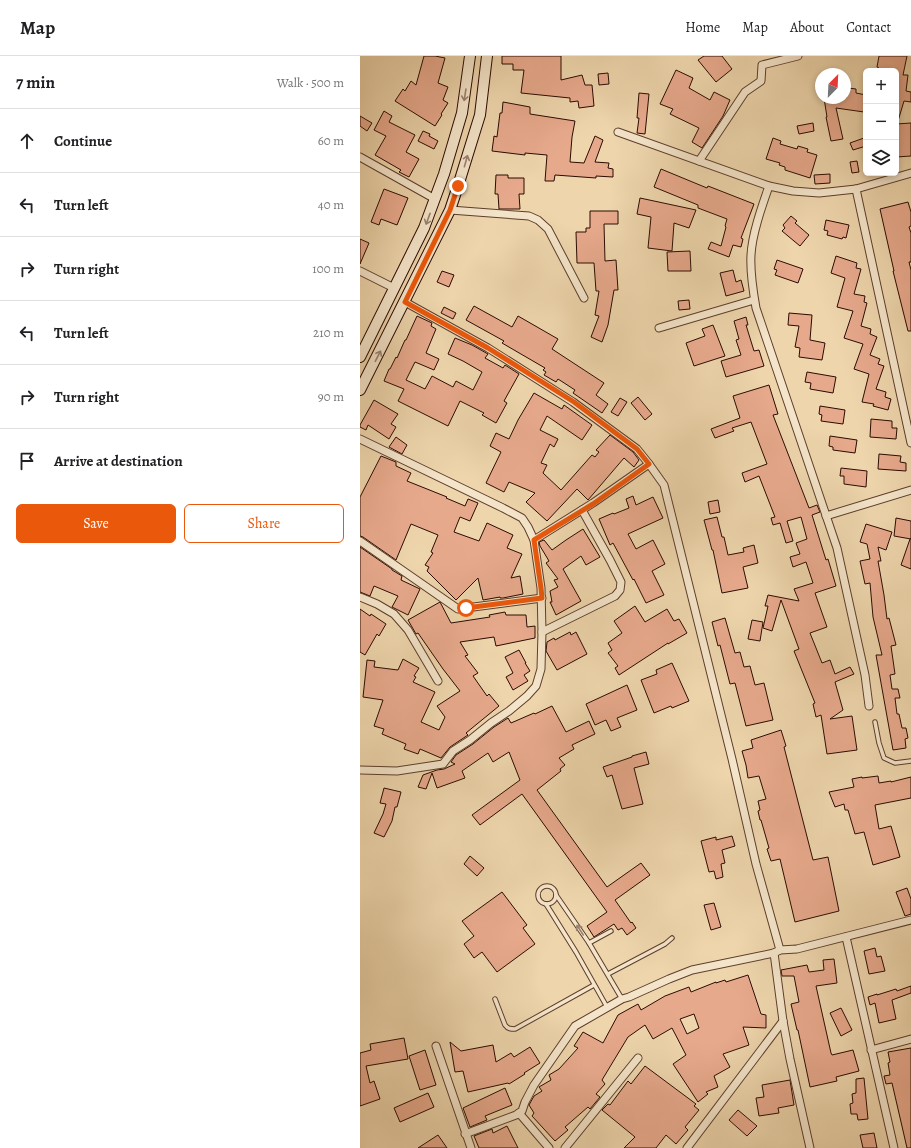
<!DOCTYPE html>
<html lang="en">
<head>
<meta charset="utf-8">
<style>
	body { margin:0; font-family:Alegreya,serif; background:#f6f6f6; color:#202124 }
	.controls { position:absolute; right:12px; top:12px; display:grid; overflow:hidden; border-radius:6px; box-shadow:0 2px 6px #0003 }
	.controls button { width:36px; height:36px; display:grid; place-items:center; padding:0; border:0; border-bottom:1px solid #e0e0e0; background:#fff; color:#202124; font:20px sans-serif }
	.compass { position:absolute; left:455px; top:12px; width:36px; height:36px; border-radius:50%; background:#fff; box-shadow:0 2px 6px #0003; rotate:24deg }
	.stop { position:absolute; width:12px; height:12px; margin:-9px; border:3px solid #ea580c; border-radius:50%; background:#fff }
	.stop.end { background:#ea580c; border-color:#fff; box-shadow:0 1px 4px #0008 }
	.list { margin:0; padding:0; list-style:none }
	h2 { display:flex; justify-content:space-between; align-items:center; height:52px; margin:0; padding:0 16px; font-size:17px }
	h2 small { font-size:13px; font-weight:400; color:#757577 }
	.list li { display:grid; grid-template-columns:26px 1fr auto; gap:12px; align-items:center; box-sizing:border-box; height:64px; padding:0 16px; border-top:1px solid #e0e0e0 }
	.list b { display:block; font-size:15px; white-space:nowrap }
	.list em { font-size:13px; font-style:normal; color:#757577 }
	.actions { display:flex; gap:8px; padding:12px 16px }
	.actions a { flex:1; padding:9px 0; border:1px solid #ea580c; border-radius:6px; text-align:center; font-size:14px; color:#ea580c }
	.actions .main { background:#ea580c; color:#fff }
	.icon { flex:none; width:22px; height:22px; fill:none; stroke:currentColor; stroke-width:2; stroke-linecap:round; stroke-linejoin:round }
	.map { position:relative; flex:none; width:551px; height:1092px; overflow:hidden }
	header { display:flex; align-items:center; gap:24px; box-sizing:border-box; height:56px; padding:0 20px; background:#fff; border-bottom:1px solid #e0e0e0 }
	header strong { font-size:19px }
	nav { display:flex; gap:22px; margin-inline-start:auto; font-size:14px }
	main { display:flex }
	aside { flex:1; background:#fff }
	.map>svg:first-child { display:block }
	.building { fill:#e7a98c; stroke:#2b0b01; fill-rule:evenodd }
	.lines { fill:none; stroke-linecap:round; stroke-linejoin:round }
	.service-casing { stroke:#5c3e2c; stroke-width:5.5 }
	.minor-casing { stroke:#5c3e2c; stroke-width:9 }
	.secondary-casing { stroke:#2b0b01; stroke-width:12 }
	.service { stroke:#f4e4c9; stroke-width:3.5 }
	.minor { stroke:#f4e4c9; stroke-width:7 }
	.secondary { stroke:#f4e4c9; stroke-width:10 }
	.oneway { stroke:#9a826f }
	.route { stroke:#ea580c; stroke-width:5 }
</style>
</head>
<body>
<header>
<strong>Map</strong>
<nav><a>Home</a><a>Map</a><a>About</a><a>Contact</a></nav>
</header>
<main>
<aside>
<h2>7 min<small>Walk · 500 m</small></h2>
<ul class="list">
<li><svg class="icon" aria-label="ahead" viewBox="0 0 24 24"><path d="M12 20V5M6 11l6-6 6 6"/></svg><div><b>Continue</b></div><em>60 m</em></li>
<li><svg class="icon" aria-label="left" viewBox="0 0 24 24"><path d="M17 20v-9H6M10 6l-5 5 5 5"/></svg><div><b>Turn left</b></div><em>40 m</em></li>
<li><svg class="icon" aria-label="right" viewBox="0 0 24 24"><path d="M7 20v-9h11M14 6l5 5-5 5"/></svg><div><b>Turn right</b></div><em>100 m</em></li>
<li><svg class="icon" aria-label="left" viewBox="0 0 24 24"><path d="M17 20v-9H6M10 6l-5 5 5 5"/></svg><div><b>Turn left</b></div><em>210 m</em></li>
<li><svg class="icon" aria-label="right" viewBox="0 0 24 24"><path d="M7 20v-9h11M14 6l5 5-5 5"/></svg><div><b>Turn right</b></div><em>90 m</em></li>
<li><svg class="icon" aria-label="arrive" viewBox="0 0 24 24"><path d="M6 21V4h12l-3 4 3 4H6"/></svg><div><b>Arrive at destination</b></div></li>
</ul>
<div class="actions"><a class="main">Save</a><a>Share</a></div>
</aside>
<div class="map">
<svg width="551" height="1092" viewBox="0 0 551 1092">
	<rect width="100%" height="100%" fill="#eed5ac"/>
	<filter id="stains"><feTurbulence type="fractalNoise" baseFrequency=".005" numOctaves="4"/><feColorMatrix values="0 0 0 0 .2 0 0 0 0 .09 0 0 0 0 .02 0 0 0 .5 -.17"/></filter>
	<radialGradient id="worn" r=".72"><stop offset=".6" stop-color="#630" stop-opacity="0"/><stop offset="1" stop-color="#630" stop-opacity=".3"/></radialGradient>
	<g class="building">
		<polygon points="64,0 75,0 85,2 78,27 88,31 83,44 88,47 81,58 82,59 75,70 35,45 43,33 45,35 51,25 56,29"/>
		<polygon points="142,0 201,0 201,24 222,19 225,29 232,29 234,50 219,52 218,45 210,46 210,42 161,37 164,14 153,14 153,8 142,8"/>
		<polygon points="344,0 362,0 372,13 356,26 338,4"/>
		<polygon points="519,0 547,0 543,19 548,19 546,35 551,36 551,46 544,45 538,65 536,65 536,15 518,15 519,12 517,11"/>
		<polygon points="316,14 333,22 329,32 350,44 354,36 370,44 363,60 342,92 332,86 339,72 310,58 313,53 300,48"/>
		<polygon points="248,17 249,28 239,29 238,18"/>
		<polygon points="488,32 496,33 496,37 506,39 504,56 476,52 483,83 471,85 466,61 467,61 464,42 486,42"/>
		<polygon points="279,37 289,38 285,78 277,77 279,62 277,62"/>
		<polygon points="143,46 170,51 170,58 215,65 212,81 210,106 224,107 235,80 243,84 235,106 249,107 248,112 253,113 253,121 236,120 236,122 195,119 194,125 185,125 187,99 165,97 165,99 132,95 134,80 137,81 140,57 142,57"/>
		<polygon points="24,55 32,60 29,66 55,79 46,96 59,103 49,121 39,116 41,114 15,99 26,80 14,74"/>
		<polygon points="0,60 12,67 7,75 0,70"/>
		<polygon points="453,67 454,75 439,78 437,70"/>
		<polygon points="551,67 551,100 536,101 536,68"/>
		<polygon points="63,75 70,78 69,80 78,85 74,93 58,85"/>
		<polygon points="413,82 421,85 420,88 437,93 438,90 448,93 447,96 457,99 450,122 425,114 425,111 419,109 420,107 406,103"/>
		<polygon points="504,82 506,90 493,94 490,87"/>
		<polygon points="497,105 499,116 492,117 490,106"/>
		<polygon points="301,113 347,132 348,130 394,148 381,182 383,183 381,191 373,189 369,201 348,193 351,186 361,190 366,171 365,170 367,163 338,152 338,149 294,131"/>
		<polygon points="470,118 470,127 455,128 454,119"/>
		<polygon points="136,119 148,119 148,122 164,122 164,138 159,138 160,153 139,153 138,138 135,138"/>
		<polygon points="24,133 48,142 37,169 21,163 19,169 11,166"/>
		<polygon points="280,142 336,154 329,172 314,167 312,195 288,192 291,161 277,158"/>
		<polygon points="548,146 551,156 551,170 549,171 551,177 551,206 549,206 551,214 551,275 548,275 533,215 534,215 520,153"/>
		<polygon points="230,155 258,155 258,168 244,168 245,205 256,204 258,234 254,234 248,269 242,286 231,281 239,260 235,259 239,235 236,235 234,207 217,207 216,176 226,176 226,172 230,172"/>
		<polygon points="431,160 437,165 435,167 449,179 440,190 422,175 425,172 423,169"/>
		<polygon points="466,164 489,169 486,182 483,181 482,183 467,179 468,175 464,174"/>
		<polygon points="0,183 9,187 0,208"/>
		<polygon points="330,195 331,215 308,215 307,196"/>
		<polygon points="476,200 497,207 496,212 501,213 494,238 505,240 504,246 507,247 501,270 511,273 510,278 517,281 510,299 520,303 518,308 524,310 516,333 526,336 525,341 531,343 528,354 513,350 514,348 502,346 509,318 494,313 503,288 484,282 493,255 477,251 485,222 471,217"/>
		<polygon points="417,204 443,213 438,227 415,219 417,214 414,213"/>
		<polygon points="373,214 376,226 381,224 384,235 366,240 360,217"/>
		<polygon points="82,215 94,219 89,231 77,226"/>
		<polygon points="329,244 330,253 319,254 318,245"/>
		<polygon points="114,250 152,271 158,260 198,283 192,293 244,327 236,339 248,348 242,357 213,337 215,334 198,323 196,326 184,319 186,316 183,314 185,312 142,287 144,285 106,264"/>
		<polygon points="84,251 96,257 93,263 81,257"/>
		<polygon points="429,257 452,259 450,284 465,287 462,304 439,301 440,292 435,291 439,270 428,269"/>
		<polygon points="57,260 72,267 71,270 76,273 66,297 79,303 74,314 55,306 46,324 65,333 72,320 93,331 96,325 113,334 122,316 103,305 88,298 95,282 112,289 128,298 125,302 143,312 145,309 159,318 144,345 147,347 136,367 122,359 124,357 100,345 88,370 38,345 44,333 24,325 29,313 30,313 36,301 37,302 45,284 46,284"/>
		<polygon points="386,261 388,269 386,269 394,295 399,294 404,310 366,321 361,305 381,299 376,284 379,283 374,265"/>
		<polygon points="353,269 365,300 334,310 326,287 345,280 342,273"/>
		<polygon points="447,316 476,321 473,337 450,333 451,327 445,326"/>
		<polygon points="409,329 418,358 413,359 449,452 457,449 460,456 452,459 466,504 468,503 476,530 455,537 467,571 450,577 462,607 470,604 475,618 490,611 494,618 475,626 483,654 470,663 492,660 497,694 467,698 461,659 456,661 453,648 455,647 434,595 439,593 421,544 412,575 403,572 408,550 405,550 408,539 439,545 434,533 453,527 446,506 433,511 430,501 440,498 436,487 447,483 441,461 427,465 433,485 426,487 420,467 413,469 411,462 415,461 399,420 385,426 382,417 407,408 391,366 372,372 374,375 355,382 351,373 380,362 373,340"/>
		<polygon points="174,337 202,353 204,349 232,369 222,384 187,360 180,374 198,383 194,391 190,388 181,407 187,409 183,417 201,434 232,399 235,401 239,396 236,394 250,379 273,396 279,404 274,411 264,402 228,444 217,433 187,465 166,446 175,437 149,426 144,436 126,427 141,396 130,390 136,377 149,383 158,364"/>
		<polygon points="278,341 292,358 285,364 271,347"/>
		<polygon points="260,342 267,346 258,360 251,356"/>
		<polygon points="14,344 38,358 31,368 36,371 29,383 8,369 6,374 0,371 0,369"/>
		<polygon points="460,350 485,354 483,368 461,365 462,359 459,358"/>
		<polygon points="511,363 532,365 532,372 537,372 536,383 510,381"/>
		<polygon points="470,380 497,384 495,397 473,394 473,391 469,390"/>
		<polygon points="36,381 47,389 42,398 29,391"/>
		<polygon points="519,398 541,400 540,406 546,407 546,415 518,413"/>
		<polygon points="21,400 36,406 36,410 51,417 47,425 87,441 86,442 105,450 108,443 118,447 110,465 100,461 94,476 119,485 127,467 153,479 147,492 162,498 151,522 160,520 163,538 143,542 140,542 140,541 123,544 118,522 96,544 67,515 69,511 65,509 73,497 71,496 78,479 51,468 36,504 3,481 0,480 0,441"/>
		<polygon points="481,412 507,415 506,431 484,428 484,420 480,420"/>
		<polygon points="273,440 276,449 293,441 303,462 268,478 276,493 293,484 305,508 292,515 304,539 286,547 274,523 273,524 253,487 250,489 239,463 253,457 254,458 269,452 266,443"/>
		<polygon points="358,444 360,456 350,458 348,446"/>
		<polygon points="357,461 362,481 364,481 368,499 384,496 383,492 394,489 398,507 383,511 388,532 362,537 353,494 352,494 344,464"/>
		<polygon points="536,462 551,465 551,483 534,480"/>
		<polygon points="506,468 532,476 526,494 518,491 521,505 518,505 524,539 527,563 529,562 536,589 531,590 535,618 530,619 532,633 538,633 540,642 535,642 537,658 539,658 542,672 546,672 548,682 545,683 546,692 533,694 516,599 522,599 513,561 510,527 505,528 500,505 510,503 507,488 500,486"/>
		<polygon points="223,473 240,501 226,509 221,500 203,513 221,545 196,559 190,546 192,546 190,535 198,531 194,524 198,523 186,507 189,505 180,490 179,486 184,484 192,494 206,484"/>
		<polygon points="550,483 551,483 551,513 541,509"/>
		<polygon points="0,491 32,513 32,514 42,520 41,524 60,533 48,559 32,551 38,540 14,530 10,540 0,536"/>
		<polygon points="80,546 91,567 130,561 129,559 145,556 146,559 166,559 167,571 175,570 175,582 136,590 134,581 100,586 108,599 105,600 118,617 113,620 127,640 129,638 139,650 106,677 108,679 90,691 81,702 60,693 58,698 44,693 46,688 22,678 24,673 14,670 23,644 3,641 7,604 15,605 14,611 38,614 43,603 59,612 54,620 56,621 53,626 75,636 61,666 79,674 85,661 77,650 100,635 83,613 58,577 56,578 48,564"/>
		<polygon points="275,550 285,566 307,553 314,565 319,563 327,577 308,588 308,587 259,619 255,612 258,610 248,597 252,594 248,587 262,577 254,565"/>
		<polygon points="0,553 10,560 11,558 26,568 19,580 17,578 5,599 0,596"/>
		<polygon points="365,562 375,597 380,596 384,611 390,610 395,629 404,627 413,664 386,670 375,627 370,628 360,589 358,590 352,566"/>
		<polygon points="392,564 403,566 400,585 388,583"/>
		<polygon points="210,576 211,579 216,576 227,598 197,614 186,595 187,586 194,582 195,584"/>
		<polygon points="159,594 166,607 165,607 170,615 164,619 168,625 153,634 146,621 153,617 145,601"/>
		<polygon points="312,607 329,645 312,652 311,650 294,657 281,624 297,618 296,614"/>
		<polygon points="267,629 277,654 257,662 261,671 251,675 246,664 235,669 226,648"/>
		<polygon points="192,650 206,676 229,665 235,678 212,689 214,693 199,702 205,709 200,713 201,715 177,734 247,831 281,807 290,819 255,844 271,867 272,866 276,872 267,879 262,872 258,874 254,868 234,881 227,870 247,856 162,738 120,769 112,759 160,724 149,696 133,706 128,697 102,715 105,722 77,732 72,717 66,733 58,731 63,719 77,714 84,713 95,708 91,706 96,699 113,688 134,671 148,662 151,667 174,657 175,658"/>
		<polygon points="421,674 426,690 424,691 453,804 468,801 479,855 435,866 420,803 411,805 407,793 409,792 401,764 400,764 398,755 400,754 398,745 406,743 399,720 388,722 386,709 382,695 393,692 391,684"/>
		<polygon points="286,696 289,708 274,712 283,748 262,753 252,719 247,721 243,711 272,701 272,700"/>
		<polygon points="518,720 519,727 531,725 531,726 551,721 551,742 515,749 519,773 531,770 540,801 513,809 504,776 495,778 488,754 485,754 484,748 475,751 469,736 494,731 492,723 502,721 502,722"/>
		<polygon points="24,732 41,736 37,751 35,751 32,765 24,781 14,777 23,758 26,748 20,747"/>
		<polygon points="372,780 375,790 362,794 365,807 361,808 363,821 356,823 354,815 349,816 341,785 356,781 356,784"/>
		<polygon points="110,800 124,812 117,820 104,808"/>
		<polygon points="547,832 551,843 551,858 545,860 536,836"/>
		<polygon points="142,836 167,869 163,872 175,888 137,916 122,896 114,902 104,888 114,880 102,865"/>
		<polygon points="354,847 361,871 351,874 344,849"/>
		<polygon points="515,892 517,901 521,900 525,915 509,918 504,895"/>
		<polygon points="474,903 477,927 456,930 471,997 472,999 493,994 499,1015 476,1021 477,1025 450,1031 438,974 437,974 431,948 439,946 434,920 422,920 421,914 447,909 449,916 464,914 463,904"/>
		<path d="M388,919L401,958L406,959V972L383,971L389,989L363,998L370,1011L354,1020L358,1031L346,1036L348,1038L338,1046L313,1008L326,999L312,972L293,983L285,969L268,981L242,1024L245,1028L236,1038L240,1041L230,1053L228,1051L205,1071L208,1074L195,1085L172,1060L174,1057L169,1049L174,1040L182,1035L179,1031L191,1024L189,1019L199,1013L218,992L214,990L223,976L243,987L258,959L278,948L281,954L305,940L329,931L331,936L356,926V927L365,924L366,926ZM334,958L339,972L327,978L320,963Z"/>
		<polygon points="551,930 551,937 532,944 536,963 519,967 515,947 510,949 508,941 517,938 517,939 536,933 537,935"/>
		<polygon points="481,952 492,974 481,980 470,957"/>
		<polygon points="44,982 48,1003 6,1010 10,1027 14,1025 20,1043 0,1050 0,997 11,994 10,988"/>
		<polygon points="90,986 101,995 133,989 136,1006 151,997 154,1001 170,991 180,1007 164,1017 165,1018 149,1028 148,1027 108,1036 103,1015 95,1016"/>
		<polygon points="551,992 551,1092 547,1092 532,1027 526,1028 524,1020 530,1019 528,1007 530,1006 528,996"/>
		<polygon points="65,994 76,1029 60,1034 49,1000"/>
		<polygon points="285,1010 336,1048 334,1050 339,1054 325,1071 328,1074 316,1088 306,1079 296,1092 264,1092 275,1081 242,1054 248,1048 250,1049 268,1025 271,1028"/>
		<polygon points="504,1022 508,1063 498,1064 497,1058 491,1058 490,1048 493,1047 492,1038 496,1037 496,1023"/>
		<polygon points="430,1024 434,1049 418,1052 419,1057 399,1060 396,1042 404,1041 402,1029"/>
		<polygon points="145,1032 152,1049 125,1060 127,1064 110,1071 103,1052"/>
		<polygon points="68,1037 74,1051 40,1066 34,1052"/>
		<polygon points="378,1054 397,1070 387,1080 369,1064"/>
		<polygon points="147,1070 158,1092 119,1092 114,1080 132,1073 133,1077"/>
		<polygon points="514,1077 517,1092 503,1092 500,1079"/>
		<polygon points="78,1079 87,1092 58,1092"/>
	</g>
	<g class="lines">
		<defs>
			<g id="service">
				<polyline points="515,666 519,687 524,702 535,707 551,705"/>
				<circle cx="187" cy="839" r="9"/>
				<polyline points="196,839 229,887 262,943"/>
				<polyline points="186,848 216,896 247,951"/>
				<polyline points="229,887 251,875"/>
				<polyline points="248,918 305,888 312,882"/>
				<path d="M135,943L145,969C148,973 151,973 155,973L234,929"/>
			</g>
			<g id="minor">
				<polyline points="258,76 409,130 433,135 459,137 496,133 551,117"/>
				<polyline points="0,101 75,143"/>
				<polyline points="339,105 385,36 401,25 402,9 438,0"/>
				<path d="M409,130C402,150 392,178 391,199C390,216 393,235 396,252L477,492L505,619L509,650"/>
				<polyline points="496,133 551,387"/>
				<polyline points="90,154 169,160 178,164 188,173 224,242"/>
				<polyline points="0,215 34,232"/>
				<polyline points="45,246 128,292 213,346 277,393 289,408 304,429 372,703 396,808 420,894"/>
				<polyline points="299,272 394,244"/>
				<polyline points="0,383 143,452 162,462 168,471 174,484 181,532 182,576 181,613 176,630 167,640 149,655 131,667 110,684 93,695 83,708 37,715 0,714"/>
				<polyline points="466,460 551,434"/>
				<polyline points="174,484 233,447 289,408"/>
				<polyline points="0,485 98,553 182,542"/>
				<polyline points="0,541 17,548 34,558 48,574 78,625"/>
				<polyline points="182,576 255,540 260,534 261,526 250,504 222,454"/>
				<polyline points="486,881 534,1092"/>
				<polyline points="414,897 423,965 430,1003 450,1092"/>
				<polyline points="76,990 111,1092"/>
				<polyline points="511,994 551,983"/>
				<polyline points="159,1057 189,1092"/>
				<polyline points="105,1078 156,1059 162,1055 165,1046 174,1029 215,970 262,943 269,941 309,923 332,914 414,897 420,894 437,893 551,864"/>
				<polyline points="205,1092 278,1002"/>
				<polyline points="327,1092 423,965"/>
			</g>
			<g id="secondary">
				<polyline points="0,301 64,172 84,118 102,57 110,0"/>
				<polyline points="0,334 90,154 98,130 120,59 127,0"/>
			</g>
		</defs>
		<use href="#service" class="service-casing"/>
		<use href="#minor" class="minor-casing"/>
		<use href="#secondary" class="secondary-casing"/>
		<use href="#service" class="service"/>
		<use href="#minor" class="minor"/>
		<use href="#secondary" class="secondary"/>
	</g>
	<defs><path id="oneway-shaft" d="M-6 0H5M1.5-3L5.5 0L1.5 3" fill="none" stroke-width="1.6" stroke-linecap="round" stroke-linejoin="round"/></defs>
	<g class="oneway">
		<use href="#oneway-shaft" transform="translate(105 39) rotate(99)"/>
		<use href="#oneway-shaft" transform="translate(106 105) rotate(-74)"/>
		<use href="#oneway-shaft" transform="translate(68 163) rotate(110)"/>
		<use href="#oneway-shaft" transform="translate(18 300) rotate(-63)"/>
		<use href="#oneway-shaft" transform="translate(220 874) rotate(-123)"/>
	</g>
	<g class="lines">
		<polyline class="route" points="98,130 90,154 45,246 128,292 214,346 277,393 289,408 233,448 174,484 181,532 182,542 106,552"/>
	</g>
	<rect width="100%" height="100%" filter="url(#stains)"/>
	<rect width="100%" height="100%" fill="url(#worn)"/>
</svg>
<div class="controls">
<button>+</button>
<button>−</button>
<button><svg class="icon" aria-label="layers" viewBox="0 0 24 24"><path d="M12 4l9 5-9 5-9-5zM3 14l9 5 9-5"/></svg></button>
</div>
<svg class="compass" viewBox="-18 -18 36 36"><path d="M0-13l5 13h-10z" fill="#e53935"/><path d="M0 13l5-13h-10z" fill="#757577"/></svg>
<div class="stop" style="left:106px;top:552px"></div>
<div class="stop end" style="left:98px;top:130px"></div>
</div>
</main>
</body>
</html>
